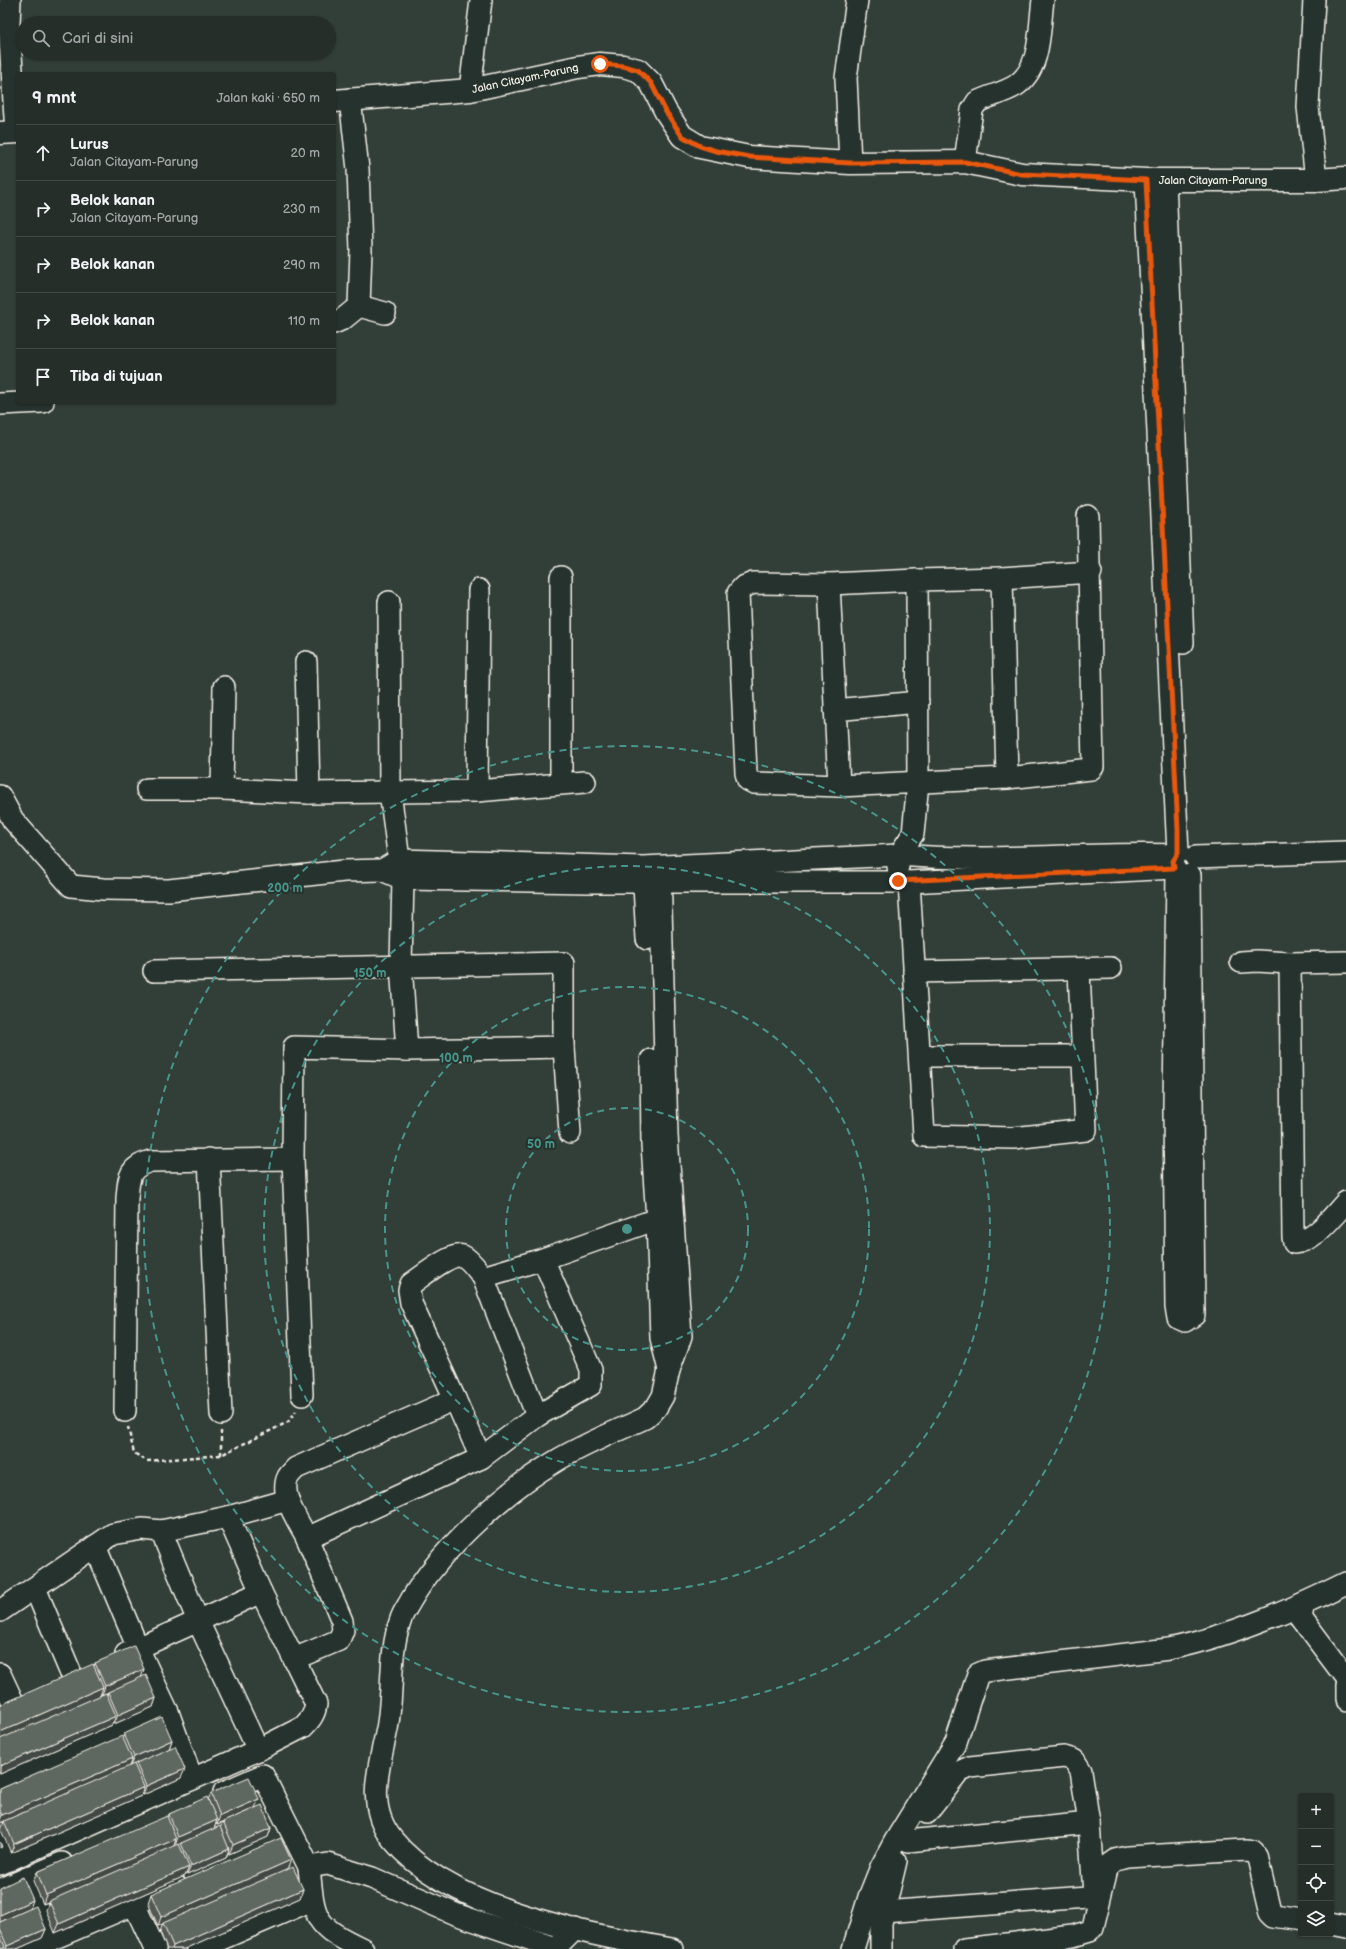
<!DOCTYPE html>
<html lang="id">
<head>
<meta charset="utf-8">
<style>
	body { margin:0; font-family:"Balsamiq Sans",sans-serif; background:#2e3632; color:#f1f3f6 }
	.controls { position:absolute; right:12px; bottom:12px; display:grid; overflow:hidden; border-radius:4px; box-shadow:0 1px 3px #0004 }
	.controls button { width:36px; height:36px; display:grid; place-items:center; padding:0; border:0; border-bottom:1px solid #424a47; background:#262e2a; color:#f1f3f6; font:20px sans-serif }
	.stop { position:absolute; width:12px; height:12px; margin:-9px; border:3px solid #ea580c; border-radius:50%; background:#fff }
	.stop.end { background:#ea580c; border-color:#fff; box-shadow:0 1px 4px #0008 }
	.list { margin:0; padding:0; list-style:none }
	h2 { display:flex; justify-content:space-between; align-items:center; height:52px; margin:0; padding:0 16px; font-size:17px }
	h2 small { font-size:13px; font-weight:400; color:#a4a8a8 }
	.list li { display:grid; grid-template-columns:26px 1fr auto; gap:12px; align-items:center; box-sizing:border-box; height:56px; padding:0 16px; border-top:1px solid #424a47 }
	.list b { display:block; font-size:15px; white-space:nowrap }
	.list p { margin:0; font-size:13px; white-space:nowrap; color:#a4a8a8 }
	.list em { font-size:13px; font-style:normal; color:#a4a8a8 }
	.icon { flex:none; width:22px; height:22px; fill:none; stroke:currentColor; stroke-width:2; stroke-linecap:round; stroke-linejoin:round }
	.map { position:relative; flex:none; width:1346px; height:1949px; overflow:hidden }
	.search { position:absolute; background:#262e2a; box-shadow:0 1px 3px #0004; left:16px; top:16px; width:320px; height:44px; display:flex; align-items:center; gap:10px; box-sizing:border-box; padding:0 14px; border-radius:22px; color:#a4a8a8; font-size:15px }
	.panel { position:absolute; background:#262e2a; box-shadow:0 1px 3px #0004; left:16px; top:72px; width:320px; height:332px; border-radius:4px }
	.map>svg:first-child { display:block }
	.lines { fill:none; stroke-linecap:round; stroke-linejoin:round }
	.minor-casing { stroke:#f4f1e8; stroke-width:24 }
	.major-casing { stroke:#f4f1e8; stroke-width:25 }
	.path { stroke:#f4f1e8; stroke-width:2.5; stroke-dasharray:4 3; stroke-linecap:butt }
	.minor { stroke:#26332d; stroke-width:21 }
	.major { stroke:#26332d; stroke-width:22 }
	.wall { fill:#525953; stroke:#f4f1e8; fill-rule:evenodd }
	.shaded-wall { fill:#424944; stroke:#f4f1e8 }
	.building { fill:#5f6861; stroke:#f4f1e8 }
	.route { stroke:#ea580c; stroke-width:5 }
	.ring { fill:none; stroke:#48958c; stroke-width:2; stroke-dasharray:7 5 }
	.labels { text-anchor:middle; stroke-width:4; stroke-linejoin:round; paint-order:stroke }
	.street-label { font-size:11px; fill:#f4f1e8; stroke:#26332d }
	.centre { fill:#48958c; stroke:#26332d; stroke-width:2 }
	.ring-label { font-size:12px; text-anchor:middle; font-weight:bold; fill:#48958c; stroke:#26332d; stroke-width:4; stroke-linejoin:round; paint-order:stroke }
</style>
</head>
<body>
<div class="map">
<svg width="1346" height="1949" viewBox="0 0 1346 1949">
	<rect width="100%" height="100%" fill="#323e38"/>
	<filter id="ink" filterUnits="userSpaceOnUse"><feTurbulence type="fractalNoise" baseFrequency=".025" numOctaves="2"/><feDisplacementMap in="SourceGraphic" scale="8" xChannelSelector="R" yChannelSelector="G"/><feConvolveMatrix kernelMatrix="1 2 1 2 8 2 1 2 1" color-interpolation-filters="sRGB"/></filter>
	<g filter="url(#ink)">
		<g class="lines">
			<defs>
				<g id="minor">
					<polyline points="10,0 9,24 16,132"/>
					<polyline points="1314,0 1308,107 1316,180"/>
					<polyline points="470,90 481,0"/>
					<path d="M965,162L972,110L977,102C989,96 1003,93 1015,86C1042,69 1039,28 1043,0"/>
					<polyline points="850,163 846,78 857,0"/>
					<polyline points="1146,180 1178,853"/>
					<polyline points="1165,180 1183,643"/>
					<polyline points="359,306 385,313"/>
					<polyline points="334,323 343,319 359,306 361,250 358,169 350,99"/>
					<polyline points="0,404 43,402"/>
					<polyline points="561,577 561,783"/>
					<polyline points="1002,578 1091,572"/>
					<polyline points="917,580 829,584 753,583 743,587 738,593 746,773 748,780 754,783 839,786 1007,778"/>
					<polyline points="829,584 839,786"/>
					<polyline points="389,602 390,792 399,860 403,879 401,965 407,1050"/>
					<polyline points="306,662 309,793"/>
					<polyline points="224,687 222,789 309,793 477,791 585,782"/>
					<polyline points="835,710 918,702"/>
					<polyline points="147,789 222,789"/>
					<polyline points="477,791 479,590"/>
					<polyline points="0,796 13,820 71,886 103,889 169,890 344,871 382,870"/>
					<polyline points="1195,857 1346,852"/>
					<polyline points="898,867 899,855 913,834 918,782 917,580 1002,578 1007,778 1091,769 1093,767 1088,516"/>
					<polyline points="643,868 647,939"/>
					<path d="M1174,868L909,882H588L403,879L382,870L399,860L643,867L899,855C991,863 1084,852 1176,855"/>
					<path d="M660,869L667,1136L681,1336L669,1370L663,1396L656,1408L645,1418C615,1432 584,1444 556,1461C504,1492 442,1548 411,1600C408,1606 403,1612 401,1619C388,1654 394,1693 387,1729C379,1767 365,1807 393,1840C448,1908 588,1935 672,1949"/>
					<polyline points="1177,872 1174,1108 1176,1307 1178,1318 1185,1321 1194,1315 1190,875"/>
					<polyline points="909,882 924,1136 1013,1138 1086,1130 1079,970"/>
					<polyline points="1241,962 1257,961 1290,963 1346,962"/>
					<path d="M1290,963L1293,1237L1294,1243C1314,1242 1333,1216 1346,1202"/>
					<polyline points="154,971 564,963 564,1047 570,1133"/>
					<polyline points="914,972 1111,968"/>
					<polyline points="920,1056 1082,1056"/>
					<polyline points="651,1060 652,1144 657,1219 661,1338 669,1370"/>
					<polyline points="209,1159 221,1414"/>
					<polyline points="483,1277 537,1416"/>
					<polyline points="302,1395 293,1159 294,1047 407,1050 564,1047"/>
					<path d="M455,1399L411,1303L409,1290L411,1284C420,1278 453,1251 463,1256C470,1259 478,1271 483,1277L543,1259"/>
					<path d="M125,1411L127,1198C129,1178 128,1167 151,1161L293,1159"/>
					<polyline points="228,1517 261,1592 294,1659"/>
					<polyline points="161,1531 198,1621 261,1592"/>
					<path d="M307,1538C299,1522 279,1495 288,1477C290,1474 294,1470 296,1468L455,1399L481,1458"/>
					<polyline points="95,1546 138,1648 126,1654"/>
					<polyline points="35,1588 72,1676"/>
					<polyline points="1304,1603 1301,1618 1346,1678"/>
					<polyline points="0,1611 113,1534 142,1529 161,1531 228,1517 288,1500"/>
					<polyline points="0,1674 13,1702"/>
					<polyline points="1346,1686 1346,1699"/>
					<polyline points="192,1779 168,1712 138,1648 198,1621 258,1750"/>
					<polyline points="0,1785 168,1712"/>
					<polyline points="224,1792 263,1775 309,1867"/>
					<polyline points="0,1839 10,1860"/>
					<polyline points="908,1841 1089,1823"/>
					<path d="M0,1864L258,1750L303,1727C310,1720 315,1714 316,1704L294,1659L339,1640L343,1630L342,1621L307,1538L481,1458L537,1416L591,1385V1370L543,1259L657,1219"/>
					<polyline points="25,1879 51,1939"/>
					<polyline points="0,1890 62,1863"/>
					<polyline points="134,1904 155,1949"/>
					<polyline points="883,1912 1087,1897 1094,1894 1089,1823 1081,1771 1074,1760 1064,1757 970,1767 959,1772 927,1813"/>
					<polyline points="1331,1924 1346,1927"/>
					<polyline points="29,1949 176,1886"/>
					<polyline points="198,1949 312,1900"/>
					<path d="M363,1949C314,1926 314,1920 309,1867L328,1864L372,1878L455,1914L556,1948L575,1929"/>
					<path d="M853,1949L869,1897L881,1867L895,1841L956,1742L978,1674L985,1671L1169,1649C1230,1636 1290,1611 1346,1583"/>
					<polyline points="881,1949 881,1924 896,1861"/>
					<polyline points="964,1949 1073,1936 1090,1931 1093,1927 1108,1865 1115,1860 1128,1857 1245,1850 1252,1851 1257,1857 1270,1912 1274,1916 1301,1920"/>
				</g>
				<g id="major">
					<polyline points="334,101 470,90 578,67 600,64 623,66 638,70 651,83 666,112 682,136 700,147 749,157 850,163 965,162 1022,174 1146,180 1316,180 1346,178"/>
					<polyline points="0,133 18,132"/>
				</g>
			</defs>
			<use href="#minor" class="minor-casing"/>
			<use href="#major" class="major-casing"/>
			<g class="path">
				<polyline points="128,1427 134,1453 147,1461 221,1455 288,1422 296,1411"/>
				<polyline points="221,1455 221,1431"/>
			</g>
			<use href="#minor" class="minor"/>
			<use href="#major" class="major"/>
		</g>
		<g class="wall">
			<path d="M95,1663L144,1669L141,1677L156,1698L153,1707L114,1724L113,1722L112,1725L0,1774V1705L94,1666ZM108,1692L107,1695H100L101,1693L102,1695Z"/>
			<polygon points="124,1734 172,1740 169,1749 181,1778 143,1795 142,1793 141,1796 11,1853 1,1830 4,1822 0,1823 0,1789 123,1738"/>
			<path d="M211,1793L256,1808L271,1828L268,1837L229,1854L228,1852L226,1858L187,1875V1873L185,1876L55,1933L46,1910L49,1902L43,1904L33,1881L37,1872L167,1818L169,1814L208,1800ZM216,1823L217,1825L223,1823L220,1828L214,1829Z"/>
			<polygon points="287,1869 303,1889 300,1898 184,1949 167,1949 160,1932 163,1923 158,1926 148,1903 151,1894"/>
			<polygon points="0,1888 30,1909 46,1929 42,1938 17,1949 0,1949"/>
		</g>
		<g class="shaded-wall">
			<polygon points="144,1669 141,1678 102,1695 105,1686"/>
			<polygon points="103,1687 100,1696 0,1740 0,1732"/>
			<polygon points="156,1698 153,1707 114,1724 118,1715"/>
			<polygon points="116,1716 112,1725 0,1774 0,1766"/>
			<polygon points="172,1740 169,1749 130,1766 134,1757"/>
			<polygon points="132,1759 128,1768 0,1823 0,1820 2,1815"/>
			<polygon points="185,1769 181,1778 143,1795 146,1786"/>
			<polygon points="144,1787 141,1796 11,1853 14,1844"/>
			<polygon points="259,1799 255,1808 217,1825 220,1816"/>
			<polygon points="217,1820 214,1829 175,1846 178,1837"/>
			<polygon points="271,1828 268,1837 229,1854 233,1845"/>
			<polygon points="176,1839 173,1848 43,1904 46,1895"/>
			<polygon points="229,1849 226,1858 187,1875 191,1866"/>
			<polygon points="291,1860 287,1870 158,1926 161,1917"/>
			<polygon points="189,1867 185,1876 55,1933 59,1924"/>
			<polygon points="303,1889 300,1898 184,1949 172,1949 173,1946"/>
			<polygon points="33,1900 30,1909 0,1922 0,1915"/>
			<polygon points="46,1929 42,1938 17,1949 6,1949 7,1946"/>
		</g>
		<g class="building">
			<polygon points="134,1646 144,1669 105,1686 95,1663"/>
			<polygon points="93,1664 103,1687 0,1732 0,1705"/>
			<polygon points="146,1675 156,1698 118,1715 108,1692"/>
			<polygon points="106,1693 116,1716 0,1766 0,1739"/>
			<polygon points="162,1717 172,1740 134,1757 124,1734"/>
			<polygon points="122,1736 132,1759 2,1815 0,1811 0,1789"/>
			<polygon points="175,1746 185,1769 146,1786 136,1763"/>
			<polygon points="134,1764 144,1787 14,1844 4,1821"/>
			<polygon points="249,1777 259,1799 220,1816 211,1793"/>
			<polygon points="207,1797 217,1820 178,1837 169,1814"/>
			<polygon points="262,1805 271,1828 233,1845 223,1822"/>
			<polygon points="167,1816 176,1839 46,1895 37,1872"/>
			<polygon points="220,1826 229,1849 191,1866 181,1843"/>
			<polygon points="281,1838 291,1860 161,1917 151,1894"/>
			<polygon points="0,1842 2,1847 0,1848"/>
			<polygon points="179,1844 189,1867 59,1924 49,1901"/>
			<polygon points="293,1867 303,1889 173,1946 163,1923"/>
			<polygon points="23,1877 33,1900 0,1915 0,1888"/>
			<polygon points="36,1906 46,1929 7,1946 0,1929 0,1922"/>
			<polygon points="0,1935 5,1947 1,1949 0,1949"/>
		</g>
	</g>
	<g class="lines" filter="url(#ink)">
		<polyline class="route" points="600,64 623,66 638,70 651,83 666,112 682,136 700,146 716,151 749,157 850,163 965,162 1022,174 1146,180 1178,830 1178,853 1173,861 1174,868 898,881"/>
	</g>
	<g class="ring">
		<circle cx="627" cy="1229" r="121"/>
		<circle cx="627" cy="1229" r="242"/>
		<circle cx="627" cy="1229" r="363"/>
		<circle cx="627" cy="1229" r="483"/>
	</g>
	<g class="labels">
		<g class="street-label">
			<text transform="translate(525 78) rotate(-12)" y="4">Jalan Citayam-Parung</text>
			<text x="1213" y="184">Jalan Citayam-Parung</text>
		</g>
	</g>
	<circle cx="627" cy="1229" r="6" class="centre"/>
	<g class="ring-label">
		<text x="285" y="892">200 m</text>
		<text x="370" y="977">150 m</text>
		<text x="456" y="1062">100 m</text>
		<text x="541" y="1148">50 m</text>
	</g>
</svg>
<div class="controls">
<button>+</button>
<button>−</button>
<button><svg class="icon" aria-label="locate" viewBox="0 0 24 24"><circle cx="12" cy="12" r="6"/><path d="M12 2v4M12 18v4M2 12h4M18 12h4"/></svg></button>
<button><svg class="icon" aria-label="layers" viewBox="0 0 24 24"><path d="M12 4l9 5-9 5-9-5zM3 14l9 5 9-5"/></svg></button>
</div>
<div class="stop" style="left:600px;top:64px"></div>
<div class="stop end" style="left:898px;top:881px"></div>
<div class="search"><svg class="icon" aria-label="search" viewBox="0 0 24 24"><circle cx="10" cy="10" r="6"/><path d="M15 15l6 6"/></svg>Cari di sini</div>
<section class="panel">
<h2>9 mnt<small>Jalan kaki · 650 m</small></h2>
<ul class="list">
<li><svg class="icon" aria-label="ahead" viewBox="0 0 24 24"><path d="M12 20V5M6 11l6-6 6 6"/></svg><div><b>Lurus</b><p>Jalan Citayam-Parung</p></div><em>20 m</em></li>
<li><svg class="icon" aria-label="right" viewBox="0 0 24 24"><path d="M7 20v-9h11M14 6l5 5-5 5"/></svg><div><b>Belok kanan</b><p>Jalan Citayam-Parung</p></div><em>230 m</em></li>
<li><svg class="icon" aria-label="right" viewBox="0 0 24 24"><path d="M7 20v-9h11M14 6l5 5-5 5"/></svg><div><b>Belok kanan</b></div><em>290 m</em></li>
<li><svg class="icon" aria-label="right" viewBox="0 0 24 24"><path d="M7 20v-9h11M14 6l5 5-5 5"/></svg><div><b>Belok kanan</b></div><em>110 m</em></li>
<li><svg class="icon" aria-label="arrive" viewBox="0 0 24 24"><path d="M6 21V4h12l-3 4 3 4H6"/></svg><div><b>Tiba di tujuan</b></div></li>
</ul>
</section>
</div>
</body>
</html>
